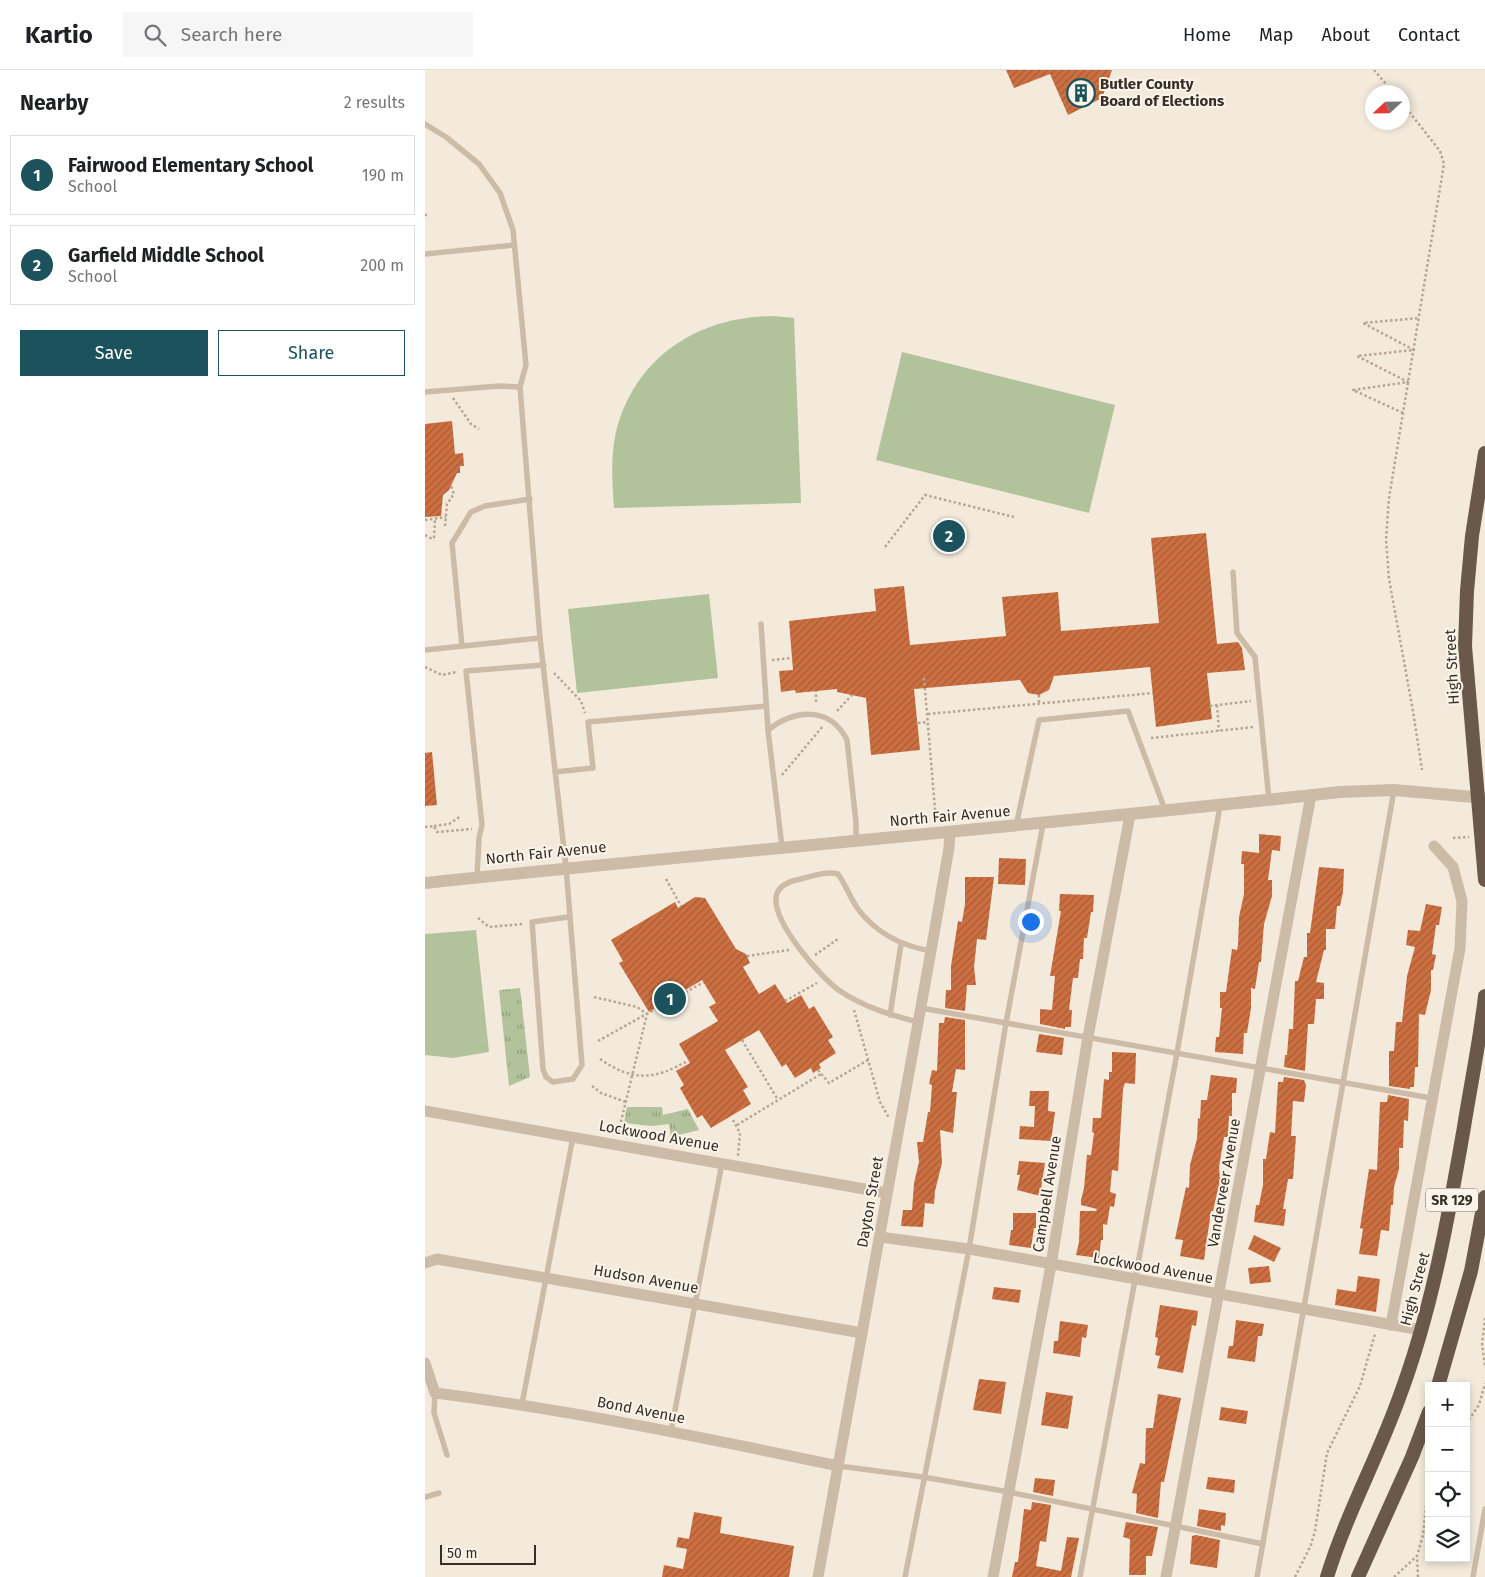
<!DOCTYPE html>
<html lang="en">
<head>
<meta charset="utf-8">
<style>
	body { margin:0; font-family:"Fira Sans",sans-serif; background:#f6f6f6; color:#202124 }
	.controls { position:absolute; right:15px; bottom:15px; display:grid; overflow:hidden; border-radius:0px; box-shadow:0 2px 8px #0003 }
	.controls button { width:45px; height:45px; display:grid; place-items:center; padding:0; border:0; border-bottom:1px solid #e0e0e0; background:#fff; color:#202124; font:25px sans-serif }
	.compass { position:absolute; left:940px; top:15px; width:45px; height:45px; border-radius:50%; background:#fff; box-shadow:0 2px 8px #0003; rotate:248deg }
	.scale { position:absolute; left:15px; bottom:12px; width:96px; box-sizing:border-box; padding-left:5px; border:2px solid #382e28; border-top:0; font-size:14px; line-height:18px; white-space:nowrap; color:#382e28; -webkit-text-stroke:4px #fbf4e8; paint-order:stroke }
	.you { position:absolute; left:605px; top:851px; width:18px; height:18px; margin:-12px; border:4px solid #fff; border-radius:50%; background:#1a73e8; box-shadow:0 0 0 8px #1a73e833 }
	.badge { display:grid; place-items:center; width:32px; height:32px; border-radius:50%; background:#1b525c; color:#fff; font-size:16px; font-weight:700 }
	.pin { position:absolute; translate:-50% -50%; border:2px solid #fff; box-shadow:0 1px 5px #0006 }
	.list { margin:0; padding:0; list-style:none }
	h2 { display:flex; justify-content:space-between; align-items:center; height:65px; margin:0; padding:0 20px; font-size:21px }
	h2 small { font-size:16px; font-weight:400; color:#757577 }
	.list li { display:grid; grid-template-columns:32px 1fr auto; gap:15px; align-items:center; box-sizing:border-box; height:80px; margin:0 10px 10px; padding:0 10px; border:1px solid #e0e0e0; border-radius:0px }
	.list b { display:block; font-size:19px; white-space:nowrap }
	.list p { margin:0; font-size:16px; white-space:nowrap; color:#757577 }
	.list em { font-size:16px; font-style:normal; color:#757577 }
	.actions { display:flex; gap:10px; padding:15px 20px }
	.actions a { flex:1; padding:11px 0; border:1px solid #1b525c; border-radius:0px; text-align:center; font-size:18px; color:#1b525c }
	.actions .main { background:#1b525c; color:#fff }
	.icon { flex:none; width:28px; height:28px; fill:none; stroke:currentColor; stroke-width:2; stroke-linecap:round; stroke-linejoin:round }
	.map { position:relative; flex:none; width:1060px; height:1507px; overflow:hidden }
	header { display:flex; align-items:center; gap:30px; box-sizing:border-box; height:70px; padding:0 25px; background:#fff; border-bottom:1px solid #e0e0e0 }
	header strong { font-size:24px }
	nav { display:flex; gap:28px; margin-inline-start:auto; font-size:18px }
	.search { width:350px; height:45px; background:#f6f6f6; display:flex; align-items:center; gap:12px; box-sizing:border-box; padding:0 18px; border-radius:0px; color:#757577; font-size:19px }
	main { display:flex }
	aside { flex:1; background:#fff }
	.map>svg:first-child { display:block }
	.green { fill:#b2c39b }
	.park { fill:url(#park-tufts) }
	.building { fill:url(#building-hatch) }
	.lines { fill:none; stroke-linecap:round; stroke-linejoin:round }
	.path { stroke:#b8a591; stroke-width:2.5; stroke-dasharray:2.5 2.5; stroke-linecap:butt }
	.service { stroke:#ccbba7; stroke-width:5.5 }
	.minor { stroke:#ccbba7; stroke-width:11 }
	.tertiary { stroke:#ccbba7; stroke-width:12 }
	.trunk { stroke:#6a584b; stroke-width:14 }
	.labels { text-anchor:middle; stroke-width:4; stroke-linejoin:round; paint-order:stroke }
	.shield { fill:#fbf4e8; stroke:#726962; stroke-width:1 }
	.shield-label { font-size:14px; font-weight:bold; fill:#382e28 }
	.poi-label { font-size:15px; font-weight:bold; fill:#382e28; stroke:#fbf4e8; text-anchor:start }
	.street-label { font-size:15px; fill:#382e28; stroke:#fbf4e8 }
</style>
</head>
<body>
<header>
<strong>Kartio</strong>
<div class="search"><svg class="icon" aria-label="search" viewBox="0 0 24 24"><circle cx="10" cy="10" r="6"/><path d="M15 15l6 6"/></svg>Search here</div>
<nav><a>Home</a><a>Map</a><a>About</a><a>Contact</a></nav>
</header>
<main>
<aside>
<h2>Nearby<small>2 results</small></h2>
<ul class="list">
<li><span class="badge">1</span><div><b>Fairwood Elementary School</b><p>School</p></div><em>190 m</em></li>
<li><span class="badge">2</span><div><b>Garfield Middle School</b><p>School</p></div><em>200 m</em></li>
</ul>
<div class="actions"><a class="main">Save</a><a>Share</a></div>
</aside>
<div class="map">
<svg width="1060" height="1507" viewBox="0 0 1060 1507">
	<defs>
		<pattern id="park-tufts" width="24" height="20" patternUnits="userSpaceOnUse" patternTransform="scale(1.25)"><rect width="24" height="20" fill="#b2c39b"/><path d="M3 7l-1-3M5 7V3M7 7l1-3M15 17l-1-3M17 17v-4M19 17l1-3" fill="none" stroke="#929f7e"/></pattern>
		<pattern id="building-hatch" width="6" height="6" patternUnits="userSpaceOnUse" patternTransform="scale(1.25)"><rect width="6" height="6" fill="#cc6f41"/><path d="M-1 1l2-2M0 6l6-6M5 7l2-2" fill="none" stroke="#a75c36"/></pattern>
	</defs>
	<rect width="100%" height="100%" fill="#f3eadc"/>
	<g class="green">
		<path d="M348,246L369,248L376,433L189,438C187,410 185,382 193,354C215,283 276,247 348,246Z"/>
		<polygon points="477,282 690,335 664,443 451,390"/>
		<polygon points="284,524 293,608 152,623 143,539"/>
		<polygon points="51,860 64,982 28,988 0,985 0,864"/>
	</g>
	<g class="park">
		<polygon points="95,918 105,1007 84,1016 74,920"/>
		<polygon points="202,1037 237,1037 238,1045 263,1039 274,1060 246,1067 244,1054 227,1056 199,1053"/>
	</g>
	<g class="building">
		<polygon points="581,0 687,0 677,28 643,45 625,4 589,18"/>
		<polygon points="27,351 30,384 38,383 39,396 35,396 35,403 32,403 24,420 18,425 16,446 0,447 0,354"/>
		<polygon points="781,463 792,574 813,572 817,578 820,600 782,603 787,649 731,657 725,597 629,606 624,620 614,625 603,623 595,610 489,619 495,680 446,685 441,628 412,622 412,619 371,623 370,620 356,622 354,601 368,600 364,551 451,541 449,519 479,516 485,575 581,566 577,527 633,522 636,561 734,553 726,468"/>
		<polygon points="7,682 12,735 0,736 0,683"/>
		<polygon points="834,764 856,766 855,781 847,780 843,810 847,810 847,826 839,854 836,892 834,892 830,919 826,918 826,938 822,963 819,963 818,984 790,982 791,967 794,967 797,938 795,938 795,922 801,922 807,879 812,880 813,875 814,847 819,824 819,794 816,794 817,781 834,783"/>
		<polygon points="574,788 601,789 600,815 573,814"/>
		<polygon points="894,797 919,799 918,822 915,836 912,836 910,859 901,859 901,880 899,880 891,912 899,913 899,929 891,929 889,954 883,954 880,1001 859,997 860,985 862,985 864,959 868,959 870,911 873,911 879,887 882,887 882,863 885,863"/>
		<polygon points="540,807 569,807 561,870 552,869 549,897 551,915 542,915 540,941 520,938 521,920 526,920 526,896 533,851 537,852 540,834"/>
		<polygon points="635,824 669,825 668,842 666,842 662,868 659,868 658,889 655,889 653,908 648,908 644,940 647,940 646,957 640,957 640,959 615,954 615,939 627,940 630,906 625,906 636,841 634,841"/>
		<polygon points="270,827 280,828 311,879 321,884 325,893 318,897 334,924 350,914 362,933 376,925 384,939 389,936 408,967 403,970 411,983 394,994 396,998 388,1003 386,998 370,1008 361,994 357,997 334,960 300,980 323,1017 318,1020 326,1034 286,1058 277,1045 272,1048 255,1018 259,1015 251,1001 265,993 254,974 293,951 284,937 291,933 277,910 224,942 194,893 198,891 186,870 250,832 253,838"/>
		<polygon points="1001,834 1017,837 1014,855 1011,855 1007,884 1011,885 1008,900 1006,900 1006,920 1000,945 994,944 993,997 990,997 989,1017 985,1017 985,1019 964,1016 964,981 969,981 971,952 977,952 982,906 990,877 981,875 983,860 995,861"/>
		<polygon points="520,947 540,950 540,1000 531,999 527,1022 532,1022 528,1063 515,1060 517,1093 510,1121 509,1134 500,1133 498,1157 476,1156 478,1140 487,1140 489,1113 494,1092 492,1072 498,1072 503,1042 505,1042 507,1015 504,1014 507,1000 512,1001 514,953 519,953"/>
		<polygon points="614,964 639,968 637,985 611,982"/>
		<polygon points="687,982 711,983 710,1014 700,1013 698,1019 693,1101 687,1100 685,1122 691,1124 689,1137 685,1136 682,1155 678,1154 678,1170 676,1170 674,1188 651,1185 654,1172 655,1141 671,1141 672,1139 656,1135 656,1130 659,1118 662,1085 666,1085 669,1063 667,1062 668,1048 676,1048 679,1009 684,1010 684,1002 687,1002"/>
		<polygon points="786,1005 812,1008 811,1023 807,1023 807,1046 804,1046 803,1067 799,1067 794,1097 795,1111 788,1141 786,1141 779,1190 755,1186 758,1170 750,1169 761,1117 764,1118 765,1095 772,1069 773,1048 775,1049 776,1030 782,1030"/>
		<polygon points="859,1007 879,1010 881,1015 879,1032 868,1031 866,1066 871,1066 868,1109 863,1109 858,1139 861,1139 859,1156 829,1152 831,1135 834,1135 838,1115 838,1089 841,1089 845,1062 850,1063 853,1012 858,1012"/>
		<polygon points="605,1021 624,1021 623,1041 630,1042 626,1071 594,1069 595,1056 609,1057 610,1036 604,1036"/>
		<polygon points="963,1025 984,1029 983,1051 979,1050 978,1078 974,1078 974,1099 969,1117 968,1135 966,1135 964,1161 956,1160 952,1186 934,1184 938,1159 935,1158 944,1099 952,1100 955,1032 962,1032"/>
		<polygon points="594,1091 620,1093 615,1126 592,1120 595,1105 592,1105"/>
		<polygon points="588,1143 611,1143 611,1158 609,1158 606,1178 584,1175 586,1160 588,1160"/>
		<polygon points="829,1165 856,1178 849,1192 823,1179"/>
		<polygon points="844,1196 846,1212 825,1214 823,1198"/>
		<polygon points="933,1206 955,1209 951,1242 910,1235 912,1219 931,1222"/>
		<polygon points="569,1217 596,1220 594,1233 567,1229"/>
		<polygon points="735,1235 773,1241 771,1256 767,1255 758,1303 732,1298 735,1286 730,1285 733,1268 730,1267"/>
		<polygon points="811,1250 839,1254 837,1266 833,1266 830,1292 802,1288 804,1276 808,1276"/>
		<polygon points="635,1251 663,1255 661,1268 657,1267 655,1287 628,1283 629,1271 633,1271"/>
		<polygon points="554,1309 581,1312 576,1344 548,1340"/>
		<polygon points="621,1322 648,1326 643,1359 616,1355"/>
		<polygon points="733,1324 756,1328 739,1412 736,1412 733,1448 711,1443 712,1424 707,1423 715,1393 720,1394 721,1358 728,1358"/>
		<polygon points="796,1337 823,1341 821,1354 794,1350"/>
		<polygon points="783,1407 810,1410 809,1423 781,1419"/>
		<polygon points="610,1408 630,1410 628,1426 608,1422"/>
		<polygon points="607,1432 626,1435 621,1472 615,1471 611,1496 636,1501 642,1467 654,1468 646,1507 587,1507 590,1492 593,1492 599,1439 606,1440"/>
		<polygon points="774,1439 801,1443 800,1456 796,1455 796,1461 772,1456"/>
		<polygon points="269,1442 297,1447 295,1463 369,1476 364,1507 237,1507 239,1495 258,1499 262,1479 251,1477 253,1467 264,1469"/>
		<polygon points="701,1452 733,1457 727,1486 721,1486 721,1505 704,1505 705,1469 698,1467"/>
		<polygon points="771,1465 795,1470 792,1498 765,1494 767,1466"/>
	</g>
	<g class="lines">
		<g class="path">
			<polyline points="949,0 968,22"/>
			<polyline points="978,34 1015,81 1019,94 964,428 961,470 964,509 988,641 997,700"/>
			<polyline points="0,145 2,145"/>
			<polyline points="28,328 46,354 54,359"/>
			<polyline points="978,343 928,320 983,312 932,286 989,280 938,253 994,248"/>
			<polyline points="0,450 21,447"/>
			<polyline points="20,456 22,434 29,424 26,416"/>
			<polyline points="0,465 9,470"/>
			<polyline points="9,468 10,449"/>
			<polyline points="460,477 500,425 589,447"/>
			<polyline points="347,590 367,588"/>
			<polyline points="0,597 17,605 32,602"/>
			<polyline points="129,603 156,631 160,643"/>
			<polyline points="499,608 511,751"/>
			<polyline points="614,625 614,634"/>
			<polyline points="391,632 391,621"/>
			<polyline points="792,635 794,661"/>
			<polyline points="785,636 826,631"/>
			<polyline points="412,641 427,625"/>
			<polyline points="503,644 728,623"/>
			<polyline points="493,653 503,652"/>
			<polyline points="726,668 829,657"/>
			<polyline points="357,705 398,656"/>
			<polyline points="9,756 24,754 36,746"/>
			<polyline points="0,757 9,756 12,762 47,759"/>
			<polyline points="1028,768 1044,767"/>
			<polyline points="241,809 256,836"/>
			<polyline points="53,848 64,857 98,854"/>
			<polyline points="390,885 413,869"/>
			<polyline points="322,886 364,880"/>
			<polyline points="169,927 212,937 222,944 193,1064"/>
			<polyline points="360,931 392,913"/>
			<polyline points="429,940 455,1032 464,1048"/>
			<polyline points="317,970 353,1030"/>
			<polyline points="173,971 279,912"/>
			<path d="M175,989C208,1012 230,1010 264,990"/>
			<polyline points="393,1000 404,1013 443,990"/>
			<polyline points="167,1016 176,1023 201,1032"/>
			<polyline points="308,1050 315,1063 313,1086"/>
			<polyline points="312,1055 396,1004"/>
			<polyline points="1060,1248 1057,1274 1060,1296"/>
			<polyline points="1041,1354 1054,1335 1060,1313"/>
			<polyline points="870,1507 886,1475 890,1461 902,1383 935,1316 950,1264"/>
			<polyline points="969,1507 992,1486"/>
			<polyline points="993,1507 992,1486 998,1465 1004,1407"/>
		</g>
		<g class="service">
			<polyline points="0,54 21,67 54,94 75,123 88,160 101,295 95,317 115,568 141,797 157,995 148,1009 128,1012 121,1007 118,999 107,852 143,847"/>
			<polyline points="0,184 89,175"/>
			<polyline points="0,322 74,316 95,317"/>
			<polyline points="808,502 812,563 830,587 844,730"/>
			<polyline points="336,554 343,660 357,777"/>
			<polyline points="37,576 27,473 46,442 60,436 105,429"/>
			<polyline points="0,580 115,568"/>
			<path d="M343,660C370,639 405,636 422,670L431,752V770"/>
			<polyline points="130,702 168,698 163,652 341,636"/>
			<polyline points="591,756 614,650 703,641 740,740"/>
			<polyline points="52,807 54,768 57,755 41,601 119,595"/>
			<polyline points="496,938 1006,1028"/>
			<polyline points="465,945 476,874"/>
			<path d="M493,952C465,945 439,937 415,921C395,907 349,854 351,828C352,815 365,811 376,809C388,806 401,801 413,804C421,815 425,828 433,839C451,863 477,876 506,881"/>
			<polyline points="10,1323 9,1343 22,1385"/>
			<polyline points="97,1334 148,1067"/>
			<polyline points="246,1361 297,1093"/>
			<polyline points="414,1396 498,1407 584,1422 838,1474"/>
			<polyline points="0,1427 14,1423"/>
			<polyline points="480,1507 544,1179 581,953 618,754"/>
			<polyline points="655,1507 752,983 795,736"/>
			<polyline points="832,1507 969,720"/>
			<polyline points="1048,1507 1060,1439"/>
		</g>
		<g class="minor">
			<polyline points="0,1041 462,1123"/>
			<polyline points="455,1167 544,1179 996,1260"/>
			<polyline points="0,1193 12,1189 437,1263"/>
			<polyline points="966,1255 1035,878 1037,831 1028,797 1009,776"/>
			<path d="M0,1293L10,1323C146,1340 280,1368 414,1396"/>
			<polyline points="393,1507 506,881 524,778 525,762"/>
			<polyline points="568,1507 626,1195 663,967 705,745"/>
			<polyline points="741,1507 886,725"/>
		</g>
		<path class="tertiary" d="M0,813C305,781 610,756 915,722L969,720L1060,728"/>
		<g class="trunk">
			<polyline points="1060,383 1047,466 1042,521 1040,576 1060,810"/>
			<polyline points="1013,1316 1046,1201 1060,1127"/>
			<path d="M902,1507C921,1445 952,1389 974,1328C1007,1240 1023,1149 1039,1057C1046,1013 1055,970 1060,926"/>
			<polyline points="933,1507 987,1387 1004,1342"/>
		</g>
	</g>
	<defs>
		<symbol id="building-ring" viewBox="-11 -11 22 22"><circle r="9.5" fill="#fbf4e8" stroke="#1b525c" stroke-width="1.5"/><path d="M-4-6H4V6H1V3H-1V6H-4ZM-2.5-4.3h1.7v1.8h-1.7ZM.8-4.3h1.7v1.8H.8ZM-2.5-1h1.7V.8h-1.7ZM.8-1h1.7V.8H.8Z" fill="#1b525c"/></symbol>
	</defs>
	<g fill-rule="evenodd">
		<use href="#building-ring" x="640" y="7" width="32" height="32"/>
	</g>
	<g class="labels">
		<rect class="shield" x="1001" y="1118.5" width="52" height="23" rx="4"/>
		<g class="shield-label">
			<text x="1027" y="1135">SR 129</text>
		</g>
		<g class="poi-label">
			<text x="675" y="19">Butler County<tspan x="675" dy="17">Board of Elections</tspan></text>
		</g>
		<g class="street-label">
			<text transform="translate(1027 597) rotate(-93)" y="5">High Street</text>
			<text transform="translate(525 746) rotate(-5)" y="5">North Fair Avenue</text>
			<text transform="translate(121 783) rotate(-6)" y="5">North Fair Avenue</text>
			<text transform="translate(234 1066) rotate(10)" y="5">Lockwood Avenue</text>
			<text transform="translate(799 1113) rotate(-80)" y="5">Vanderveer Avenue</text>
			<text transform="translate(622 1124) rotate(-81)" y="5">Campbell Avenue</text>
			<text transform="translate(445 1132) rotate(-80)" y="5">Dayton Street</text>
			<text transform="translate(728 1198) rotate(10)" y="5">Lockwood Avenue</text>
			<text transform="translate(221 1209) rotate(10)" y="5">Hudson Avenue</text>
			<text transform="translate(990 1219) rotate(-75)" y="5">High Street</text>
			<text transform="translate(216 1340) rotate(11)" y="5">Bond Avenue</text>
		</g>
	</g>
</svg>
<div class="controls">
<button>+</button>
<button>−</button>
<button><svg class="icon" aria-label="locate" viewBox="0 0 24 24"><circle cx="12" cy="12" r="6"/><path d="M12 2v4M12 18v4M2 12h4M18 12h4"/></svg></button>
<button><svg class="icon" aria-label="layers" viewBox="0 0 24 24"><path d="M12 4l9 5-9 5-9-5zM3 14l9 5 9-5"/></svg></button>
</div>
<svg class="compass" viewBox="-18 -18 36 36"><path d="M0-13l5 13h-10z" fill="#e53935"/><path d="M0 13l5-13h-10z" fill="#757577"/></svg>
<div class="scale">50 m</div>
<div class="you"></div>
<div class="pin badge" style="left:245px;top:929px">1</div>
<div class="pin badge" style="left:524px;top:466px">2</div>
</div>
</main>
</body>
</html>
